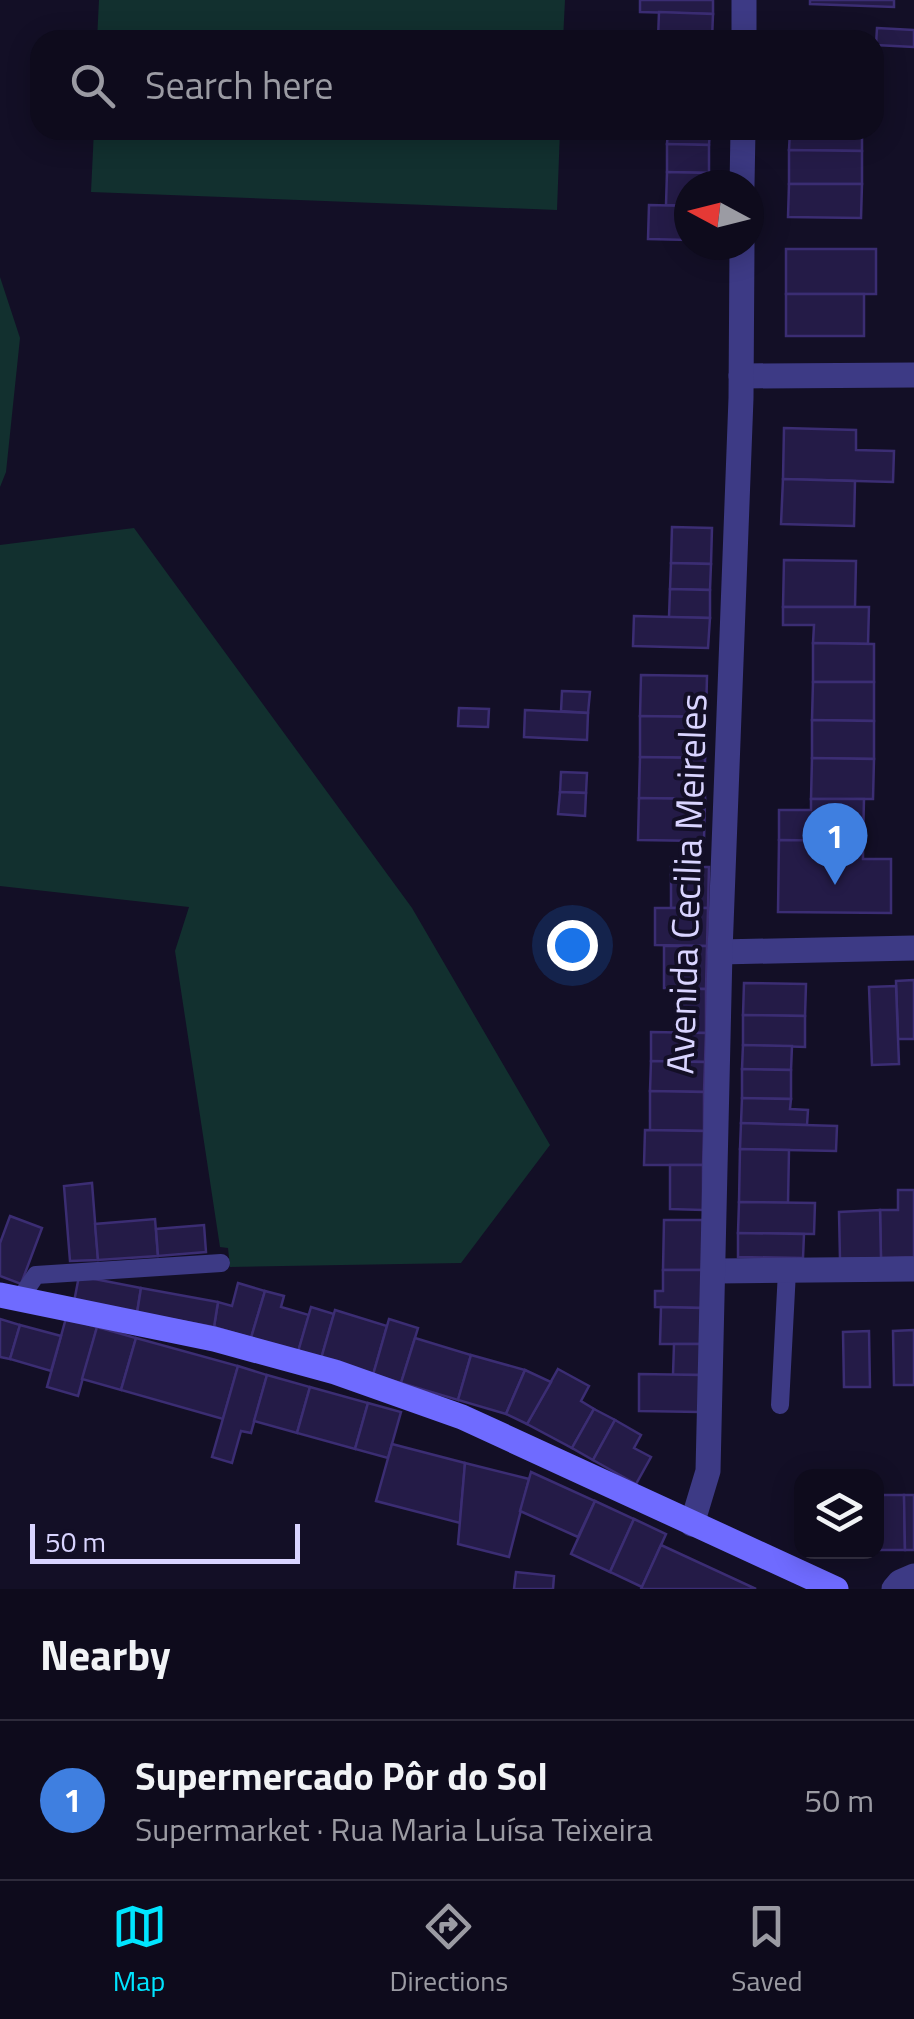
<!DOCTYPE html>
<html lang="en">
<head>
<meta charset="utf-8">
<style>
	body { margin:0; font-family:"Titillium Web",sans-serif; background:#171425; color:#f1f3f6 }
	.controls { position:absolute; right:30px; bottom:30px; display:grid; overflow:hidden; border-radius:20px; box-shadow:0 5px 25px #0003 }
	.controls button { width:90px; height:90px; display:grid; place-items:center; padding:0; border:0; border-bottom:2px solid #2e2b3b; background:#0e0b1c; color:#f1f3f6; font:50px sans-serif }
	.compass { position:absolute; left:674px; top:170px; width:90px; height:90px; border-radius:50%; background:#0e0b1c; box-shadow:0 5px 25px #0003; rotate:277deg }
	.scale { position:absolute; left:30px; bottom:25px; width:270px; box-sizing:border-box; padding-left:10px; border:5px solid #d9d4ff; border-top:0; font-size:28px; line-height:35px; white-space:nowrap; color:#d9d4ff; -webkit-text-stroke:8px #130f26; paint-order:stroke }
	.you { position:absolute; left:572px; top:945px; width:35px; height:35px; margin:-25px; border:8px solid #fff; border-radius:50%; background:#1a73e8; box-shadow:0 0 0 15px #1a73e833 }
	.badge { display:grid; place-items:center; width:65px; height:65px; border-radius:50%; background:#00e5ff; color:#fff; font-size:32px; font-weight:700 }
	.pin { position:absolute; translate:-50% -82px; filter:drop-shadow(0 2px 5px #0008) }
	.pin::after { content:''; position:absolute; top:52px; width:35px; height:30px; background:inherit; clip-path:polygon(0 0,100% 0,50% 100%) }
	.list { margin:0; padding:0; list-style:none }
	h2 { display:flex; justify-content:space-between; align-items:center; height:130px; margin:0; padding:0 40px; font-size:42px }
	h2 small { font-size:32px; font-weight:400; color:#9b9ba3 }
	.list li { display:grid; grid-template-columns:65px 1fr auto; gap:30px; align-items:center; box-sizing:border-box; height:160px; padding:0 40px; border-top:2px solid #2e2b3b }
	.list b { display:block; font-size:38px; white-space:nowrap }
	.list p { margin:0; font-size:32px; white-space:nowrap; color:#9b9ba3 }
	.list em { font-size:32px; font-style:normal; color:#9b9ba3 }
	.icon { flex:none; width:55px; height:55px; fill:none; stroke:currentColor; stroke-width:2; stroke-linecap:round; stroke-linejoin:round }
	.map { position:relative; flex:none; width:914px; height:1589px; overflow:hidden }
	.search { position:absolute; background:#0e0b1c; box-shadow:0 5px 25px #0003; left:30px; right:30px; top:30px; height:110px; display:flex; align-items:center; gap:25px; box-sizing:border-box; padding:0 35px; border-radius:30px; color:#9b9ba3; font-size:38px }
	.sheet { height:290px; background:#0e0b1c }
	nav { display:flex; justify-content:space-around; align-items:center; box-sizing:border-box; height:140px; border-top:2px solid #2e2b3b; background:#0e0b1c; font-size:28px; color:#9b9ba3 }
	nav a { display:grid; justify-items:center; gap:5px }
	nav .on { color:#00e5ff }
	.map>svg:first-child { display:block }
	.green { fill:#12302f }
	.building { fill:#241b47; stroke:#3b2d73; stroke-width:2.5 }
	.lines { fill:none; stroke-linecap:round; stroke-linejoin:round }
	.lane { stroke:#3d3a85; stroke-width:18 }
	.street { stroke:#3d3a85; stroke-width:25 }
	.secondary { stroke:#6f6bff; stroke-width:25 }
	.labels { text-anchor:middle; stroke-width:8; stroke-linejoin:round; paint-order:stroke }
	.street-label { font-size:38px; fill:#d9d4ff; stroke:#130f26 }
</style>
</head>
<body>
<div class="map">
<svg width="914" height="1589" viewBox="0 0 914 1589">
	<rect width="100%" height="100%" fill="#130f26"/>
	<g class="green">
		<polygon points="99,0 565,0 563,40 97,40"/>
		<polygon points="94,130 560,130 557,210 91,192"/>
		<polygon points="0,277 20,338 6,472 0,487"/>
		<polygon points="134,528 412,908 550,1145 461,1263 230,1267 228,1248 220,1247 175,951 189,907 0,886 0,545"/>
	</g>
	<g class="building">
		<polygon points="640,0 713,0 713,14 640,12"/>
		<polygon points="810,0 894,0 894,7 810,4"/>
		<polygon points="659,12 713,14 712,40 658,39"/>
		<polygon points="877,28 914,30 914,47 876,45"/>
		<polygon points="668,130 710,130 709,145 667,144"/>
		<polygon points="790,130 862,130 862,151 789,150"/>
		<polygon points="667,144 709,145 709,173 667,172"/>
		<polygon points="789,150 862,151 862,184 789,184"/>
		<polygon points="667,172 709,173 708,185 689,185 689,206 666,205"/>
		<polygon points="789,184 862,184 861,218 788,217"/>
		<polygon points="649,205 689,206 689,240 648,239"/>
		<rect x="786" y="249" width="90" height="45"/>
		<rect x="786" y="294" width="78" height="42"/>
		<polygon points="784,428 856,430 856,450 894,451 893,482 783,479"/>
		<polygon points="783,479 855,481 854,526 781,524"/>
		<polygon points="672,527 712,528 711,564 671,563"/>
		<polygon points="784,560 856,561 855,607 783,607"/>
		<polygon points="671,563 711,564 710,590 670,589"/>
		<polygon points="670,589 710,590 710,618 669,617"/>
		<polygon points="783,607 869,607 868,644 813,643 814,625 783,625"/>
		<polygon points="634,616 710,618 708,648 633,646"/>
		<polygon points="813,643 874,644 874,682 813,682"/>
		<polygon points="641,675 707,676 706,717 640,716"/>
		<polygon points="813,682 874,682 874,721 812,720"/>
		<polygon points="562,691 590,692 588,713 561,711"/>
		<polygon points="459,708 489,709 488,727 458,726"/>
		<polygon points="525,710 588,713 587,740 524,737"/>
		<polygon points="640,716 706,717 705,758 640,757"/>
		<polygon points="812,720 874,721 874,759 812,758"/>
		<polygon points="640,757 705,758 705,799 639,798"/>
		<polygon points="812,758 874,759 873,799 811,799"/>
		<polygon points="561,772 587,773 586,793 560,792"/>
		<polygon points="560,792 586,793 585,816 558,814"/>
		<polygon points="639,798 705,799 704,841 638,840"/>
		<polygon points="811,799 864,799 863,841 779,840 779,810 811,810"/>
		<polygon points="779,840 863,841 863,859 891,859 891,913 778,912"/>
		<polygon points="671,867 709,867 708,908 671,908"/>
		<polygon points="655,908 708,908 707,946 655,945"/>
		<polygon points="664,946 707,946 706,989 664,988"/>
		<polygon points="914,980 914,1039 898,1039 896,981"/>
		<polygon points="744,983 806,984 805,1016 743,1015"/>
		<polygon points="896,986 899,1064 872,1065 869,987"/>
		<rect x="679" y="989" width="27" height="44"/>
		<polygon points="743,1015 805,1016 805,1047 743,1045"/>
		<polygon points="651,1032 706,1033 705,1062 651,1061"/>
		<polygon points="743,1045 792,1046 791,1070 742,1069"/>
		<polygon points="651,1061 705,1062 704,1092 650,1091"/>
		<polygon points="742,1069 791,1070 791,1099 742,1098"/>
		<polygon points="650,1091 704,1092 704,1131 650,1130"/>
		<polygon points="742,1098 791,1099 790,1109 808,1110 807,1125 741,1123"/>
		<polygon points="741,1123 837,1126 836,1151 740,1149"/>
		<polygon points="645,1130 704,1131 703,1165 644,1165"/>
		<polygon points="740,1149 789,1150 788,1203 739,1202"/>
		<polygon points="670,1165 703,1165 703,1210 670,1209"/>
		<polygon points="92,1183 98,1260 70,1261 64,1186"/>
		<polygon points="898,1190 914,1190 914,1257 881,1258 880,1210 898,1210"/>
		<polygon points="739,1202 815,1203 814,1234 738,1233"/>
		<polygon points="880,1210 881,1258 840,1259 839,1212"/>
		<polygon points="10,1216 42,1228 21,1284 0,1276 0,1243"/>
		<polygon points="155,1219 158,1256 98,1260 95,1224"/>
		<polygon points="664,1220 703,1220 702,1270 663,1270"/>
		<polygon points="204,1225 206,1252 158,1256 156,1229"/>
		<polygon points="738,1233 804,1234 803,1258 738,1257"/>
		<polygon points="663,1270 702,1270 701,1308 655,1307 655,1291 663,1291"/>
		<polygon points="79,1276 141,1288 137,1313 74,1302"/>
		<polygon points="238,1283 265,1291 251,1338 214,1327 218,1302 232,1306"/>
		<polygon points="141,1288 218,1302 214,1327 137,1313"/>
		<polygon points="265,1291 284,1296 281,1307 309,1315 298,1352 251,1338"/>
		<polygon points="311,1307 334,1314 321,1359 298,1352"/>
		<polygon points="661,1307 701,1308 701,1344 660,1344"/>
		<polygon points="335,1310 387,1326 373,1375 321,1359"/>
		<polygon points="66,1318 97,1327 78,1396 47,1387"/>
		<polygon points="0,1319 20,1325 10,1359 0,1357"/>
		<polygon points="389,1319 418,1328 401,1383 373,1375"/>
		<polygon points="20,1325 61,1336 51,1371 10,1359"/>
		<polygon points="97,1327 136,1338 121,1390 82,1379"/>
		<polygon points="914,1330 914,1385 894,1385 893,1331"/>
		<polygon points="869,1331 870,1387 844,1387 843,1332"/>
		<polygon points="136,1338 238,1366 223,1419 121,1390"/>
		<polygon points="415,1338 471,1355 458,1400 401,1383"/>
		<polygon points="674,1344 701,1344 700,1375 673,1375"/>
		<polygon points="471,1355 525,1370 506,1414 458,1400"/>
		<polygon points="238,1366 267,1375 251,1433 241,1431 232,1463 212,1457"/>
		<polygon points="558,1369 589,1386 581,1401 594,1409 572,1448 527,1424"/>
		<polygon points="525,1370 551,1382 527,1424 506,1414"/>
		<polygon points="639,1374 700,1375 700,1412 639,1411"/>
		<polygon points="267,1375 310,1387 297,1433 254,1421"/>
		<polygon points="310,1387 368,1403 355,1449 297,1433"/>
		<polygon points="368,1403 401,1412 388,1458 355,1449"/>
		<polygon points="594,1409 615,1420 593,1460 572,1448"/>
		<polygon points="615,1420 641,1435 634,1448 651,1457 636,1484 593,1460"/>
		<polygon points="392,1444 465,1463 460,1523 376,1501"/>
		<polygon points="465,1463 529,1479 509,1557 458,1544"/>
		<polygon points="531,1472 595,1501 578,1537 520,1511"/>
		<polygon points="878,1495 904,1495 905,1550 878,1550"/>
		<polygon points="904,1495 914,1495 914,1550 905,1550"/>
		<polygon points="595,1501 634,1519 610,1572 571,1554"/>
		<polygon points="634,1519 666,1534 642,1587 610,1572"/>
		<polygon points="661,1545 756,1589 641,1589"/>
		<polygon points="516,1572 554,1576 553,1589 514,1589"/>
	</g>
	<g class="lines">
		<g class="lane">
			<polyline points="19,1300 36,1275 221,1263"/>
			<polyline points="780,1405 787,1271"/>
		</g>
		<g class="street">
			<polyline points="744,40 744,0"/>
			<polyline points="742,185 743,130"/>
			<polyline points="741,376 914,375"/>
			<polyline points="720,952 914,948"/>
			<polyline points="716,1271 914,1269"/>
			<polyline points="692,1524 708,1471 720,952 741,398 742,245"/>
			<polyline points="894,1589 900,1582 914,1576"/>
		</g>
		<polyline class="secondary" points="0,1295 214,1339 335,1372 462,1417 836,1589"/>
	</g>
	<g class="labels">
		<g class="street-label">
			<text transform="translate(687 884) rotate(-88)" y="13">Avenida Cecilia Meireles</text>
		</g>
	</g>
</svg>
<div class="controls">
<button><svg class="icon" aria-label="layers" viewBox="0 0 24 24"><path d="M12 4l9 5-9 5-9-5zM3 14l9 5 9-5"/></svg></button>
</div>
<svg class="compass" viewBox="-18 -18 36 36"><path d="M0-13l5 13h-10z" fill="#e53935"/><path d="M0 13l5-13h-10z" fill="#9b9ba3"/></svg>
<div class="scale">50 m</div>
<div class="you"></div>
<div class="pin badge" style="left:835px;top:885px;background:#3f7fe0">1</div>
<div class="search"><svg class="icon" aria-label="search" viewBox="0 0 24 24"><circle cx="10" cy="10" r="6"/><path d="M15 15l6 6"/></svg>Search here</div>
</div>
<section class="sheet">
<h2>Nearby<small></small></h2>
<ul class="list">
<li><span class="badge" style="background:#3f7fe0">1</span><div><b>Supermercado Pôr do Sol</b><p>Supermarket · Rua Maria Luísa Teixeira</p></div><em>50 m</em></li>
</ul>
</section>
<nav>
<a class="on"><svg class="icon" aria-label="map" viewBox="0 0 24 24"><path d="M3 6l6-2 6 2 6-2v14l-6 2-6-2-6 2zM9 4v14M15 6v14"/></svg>Map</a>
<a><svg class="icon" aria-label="directions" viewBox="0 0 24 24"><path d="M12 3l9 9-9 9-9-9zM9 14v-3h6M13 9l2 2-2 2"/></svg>Directions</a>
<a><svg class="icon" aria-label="saved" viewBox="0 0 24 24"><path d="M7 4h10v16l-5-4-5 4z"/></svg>Saved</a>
</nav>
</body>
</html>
